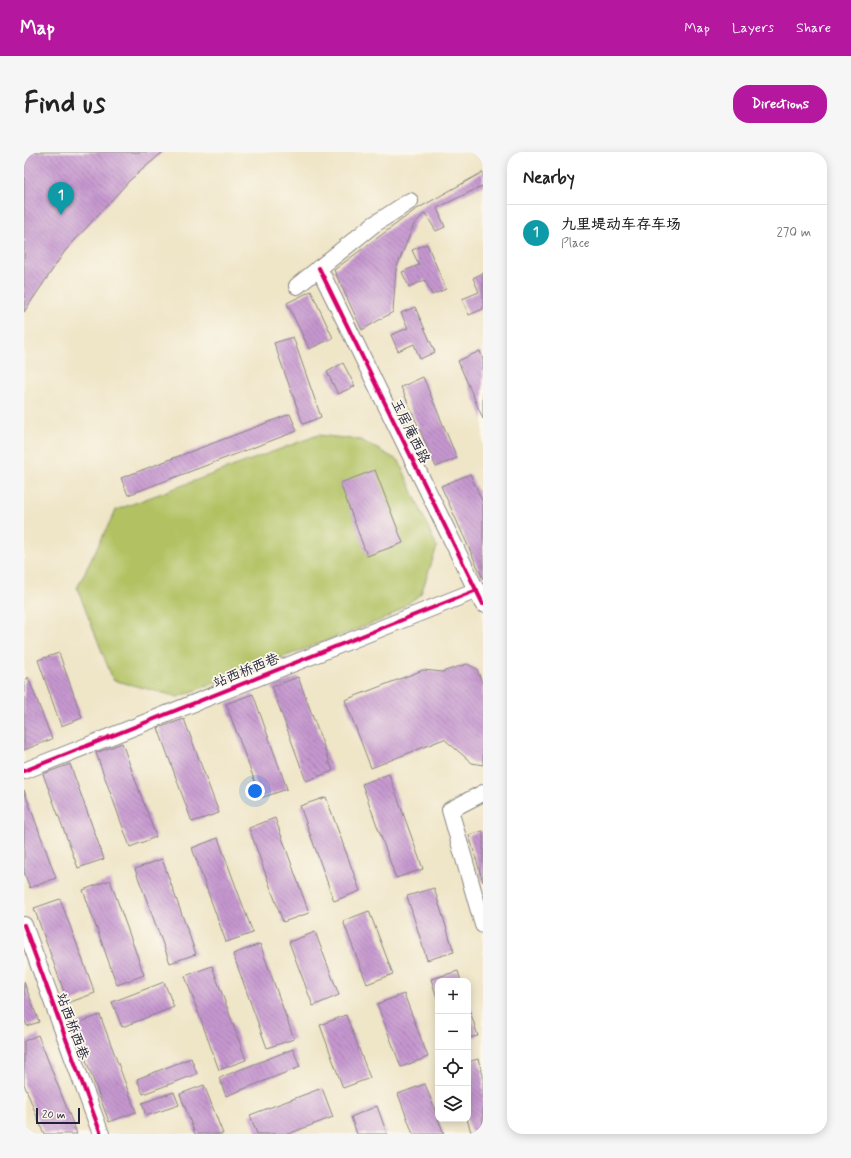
<!DOCTYPE html>
<html lang="en">
<head>
<meta charset="utf-8">
<style>
	body { margin:0; font-family:Mynerve,"LXGW WenKai TC",sans-serif; background:#f6f6f6; color:#222 }
	.controls { position:absolute; right:12px; bottom:12px; display:grid; overflow:hidden; border-radius:8px; box-shadow:0 2px 10px #0003 }
	.controls button { width:36px; height:36px; display:grid; place-items:center; padding:0; border:0; border-bottom:1px solid #e0e0e0; background:#fff; color:#222; font:20px sans-serif }
	.scale { position:absolute; left:12px; bottom:10px; width:44px; box-sizing:border-box; padding-left:4px; border:2px solid #22223b; border-top:0; font-size:11px; line-height:14px; white-space:nowrap; color:#22223b; -webkit-text-stroke:3px #fbf7ec; paint-order:stroke }
	.you { position:absolute; left:231px; top:639px; width:14px; height:14px; margin:-10px; border:3px solid #fff; border-radius:50%; background:#1a73e8; box-shadow:0 0 0 6px #1a73e833 }
	.badge { display:grid; place-items:center; width:26px; height:26px; border-radius:50%; background:#b5179e; color:#fff; font-size:13px; font-weight:700 }
	.pin { position:absolute; translate:-50% -33px; filter:drop-shadow(0 1px 2px #0008) }
	.pin::after { content:''; position:absolute; top:21px; width:14px; height:12px; background:inherit; clip-path:polygon(0 0,100% 0,50% 100%) }
	.list { margin:0; padding:0; list-style:none }
	h2 { display:flex; justify-content:space-between; align-items:center; height:52px; margin:0; padding:0 16px; font-size:17px }
	h2 small { font-size:13px; font-weight:400; color:#767676 }
	.list li { display:grid; grid-template-columns:26px 1fr auto; gap:12px; align-items:center; box-sizing:border-box; height:56px; padding:0 16px; border-top:1px solid #e0e0e0 }
	.list b { display:block; font-size:15px; white-space:nowrap }
	.list p { margin:0; font-size:13px; white-space:nowrap; color:#767676 }
	.list em { font-size:13px; font-style:normal; color:#767676 }
	.icon { flex:none; width:22px; height:22px; fill:none; stroke:currentColor; stroke-width:2; stroke-linecap:round; stroke-linejoin:round }
	.map { position:relative; flex:none; width:459px; height:982px; overflow:hidden; border-radius:16px }
	header { display:flex; align-items:center; gap:24px; box-sizing:border-box; height:56px; padding:0 20px; background:#b5179e; color:#fff }
	header strong { font-size:19px }
	nav { display:flex; gap:22px; margin-inline-start:auto; font-size:14px }
	.intro { display:flex; align-items:center; justify-content:space-between; box-sizing:border-box; height:96px; padding:0 24px }
	h1 { margin:0; font-size:28px }
	.button { padding:10px 18px; border-radius:16px; background:#b5179e; color:#fff; font-size:14px; font-weight:700 }
	main { display:flex; gap:24px; padding:0 24px }
	aside { flex:1; background:#fff; border-radius:16px; box-shadow:0 2px 10px #0003 }
	.map>svg:first-child { display:block }
	.pitch { fill:#b2c264; stroke:#6a7250 }
	.building { fill:url(#building-back-hatch) }
	.lines { fill:none; stroke-linecap:round; stroke-linejoin:round }
	.minor-casing { stroke:#888481; stroke-width:18 }
	.minor { stroke:#fff; stroke-width:16 }
	.cycleway-casing { stroke:#fbf7ec; stroke-width:6 }
	.cycleway { stroke:#d6006c; stroke-width:4 }
	.labels { text-anchor:middle; stroke-width:3.5; stroke-linejoin:round; paint-order:stroke }
	.street-label { font-size:14px; fill:#22223b; stroke:#fbf7ec }
</style>
</head>
<body>
<header>
<strong>Map</strong>
<nav><a>Map</a><a>Layers</a><a>Share</a></nav>
</header>
<div class="intro"><h1>Find us</h1><a class="button">Directions</a></div>
<main>
<div class="map">
<svg width="459" height="982" viewBox="0 0 459 982">
	<defs>
		<pattern id="building-back-hatch" width="6" height="6" patternUnits="userSpaceOnUse"><rect width="6" height="6" fill="#c596cf"/><path d="M-1 5l2 2M0 0l6 6M5-1l2 2" fill="none" stroke="#a07aa9"/></pattern>
	</defs>
	<rect width="100%" height="100%" fill="#fbf7ec"/>
	<filter id="ink" filterUnits="userSpaceOnUse"><feTurbulence type="fractalNoise" baseFrequency=".025" numOctaves="2"/><feDisplacementMap in="SourceGraphic" scale="8" xChannelSelector="R" yChannelSelector="G"/><feConvolveMatrix kernelMatrix="1 2 1 2 8 2 1 2 1" color-interpolation-filters="sRGB"/></filter>
	<filter id="wash" filterUnits="userSpaceOnUse"><feTurbulence type="fractalNoise" baseFrequency=".012" numOctaves="4" result="noise"/><feDisplacementMap in="SourceGraphic" scale="16" xChannelSelector="R" yChannelSelector="G"/><feGaussianBlur stdDeviation="0.9" result="paint"/><feColorMatrix in="noise" values="0 0 0 0 0 0 0 0 0 0 0 0 0 0 0 0 0 1.4 0 .05"/><feComposite in="paint" operator="in"/></filter>
	<g filter="url(#wash)">
		<rect width="100%" height="100%" fill="#efe5c7"/>
		<polygon class="pitch" points="294,283 337,288 375,309 413,395 397,442 365,465 154,545 89,528 53,436 92,358"/>
		<g id="blocks">
			<g class="building">
				<polygon points="0,0 139,0 106,28 41,99 0,160"/>
				<polygon points="459,20 459,37 458,34 413,56 421,75 412,79 401,61 390,72 372,117 369,160 338,178 310,118 391,58"/>
				<polygon points="403,92 422,137 408,143 401,128 385,135 378,120 395,113 388,98"/>
				<polygon points="459,121 459,157 445,163 438,147 455,140 449,126"/>
				<polygon points="287,139 309,186 285,197 263,151"/>
				<polygon points="391,155 411,200 396,207 390,192 374,199 367,183 384,176 377,161"/>
				<polygon points="269,185 297,265 279,272 250,191"/>
				<polygon points="456,199 459,207 459,267 434,209"/>
				<polygon points="319,211 331,234 314,242 303,220"/>
				<polygon points="399,225 433,306 412,315 377,235"/>
				<polygon points="266,262 273,279 104,343 97,326"/>
				<polygon points="351,318 379,391 343,404 316,331"/>
				<polygon points="446,322 459,351 459,427 417,334"/>
				<polygon points="35,501 58,566 37,574 14,508"/>
				<polygon points="443,512 453,517 459,534 459,613 448,611 420,587 347,616 321,548 399,518 418,520"/>
				<polygon points="4,525 28,587 0,598 0,531"/>
				<polygon points="274,525 309,619 282,629 248,535"/>
				<polygon points="229,542 263,637 237,646 202,552"/>
				<polygon points="160,567 195,661 168,670 134,576"/>
				<polygon points="98,591 132,685 106,695 72,601"/>
				<polygon points="46,612 80,707 54,716 19,622"/>
				<polygon points="365,622 399,717 372,726 338,632"/>
				<polygon points="0,638 32,726 6,736 0,720"/>
				<polygon points="302,645 336,739 310,749 276,654"/>
				<polygon points="251,666 285,761 259,770 225,676"/>
				<polygon points="459,679 459,730 445,683"/>
				<polygon points="194,686 229,781 202,790 168,696"/>
				<polygon points="138,707 172,802 146,811 111,717"/>
				<polygon points="86,728 120,823 93,833 59,738"/>
				<polygon points="410,736 430,800 403,808 383,744"/>
				<polygon points="36,747 71,841 44,851 10,756"/>
				<polygon points="345,759 369,822 343,832 319,769"/>
				<polygon points="291,780 315,843 289,854 265,790"/>
				<polygon points="236,792 270,887 243,896 209,802"/>
				<polygon points="188,814 222,908 195,918 161,824"/>
				<polygon points="434,819 437,829 414,829 414,849 407,827"/>
				<polygon points="0,830 15,870 3,874 0,866"/>
				<polygon points="140,830 150,855 98,875 88,850"/>
				<polygon points="380,842 404,905 377,915 353,852"/>
				<polygon points="444,853 454,884 444,886"/>
				<polygon points="76,863 112,960 85,970 49,873"/>
				<polygon points="322,863 346,926 319,936 296,873"/>
				<polygon points="14,883 53,982 20,982 0,932 0,889"/>
				<polygon points="269,897 276,915 202,944 195,926"/>
				<polygon points="167,906 173,922 119,942 113,927"/>
				<polygon points="454,907 459,923 459,977 447,980 443,967 444,910"/>
				<polygon points="401,932 420,982 389,982 374,942"/>
				<polygon points="180,933 199,982 171,982 156,942"/>
				<polygon points="298,936 309,965 264,982 233,982 226,963"/>
				<polygon points="150,940 155,953 122,964 118,951"/>
				<polygon points="353,954 363,982 333,982 327,965"/>
			</g>
		</g>
	</g>
	<g filter="url(#ink)">
		<use href="#blocks" fill-opacity="0" stroke="#888481" stroke-width="1"/>
		<g class="lines">
			<defs>
				<g id="minor">
					<polyline points="295,116 459,452"/>
					<polyline points="273,134 349,73 386,49"/>
					<polyline points="0,619 453,438"/>
					<polyline points="459,641 426,658 459,773"/>
					<polyline points="0,773 77,982"/>
				</g>
			</defs>
			<use href="#minor" class="minor-casing"/>
			<use href="#minor" class="minor"/>
			<defs>
				<g id="cycleway">
					<polyline points="295,116 459,452"/>
					<polyline points="0,619 453,438"/>
					<polyline points="0,773 77,982"/>
				</g>
			</defs>
			<use href="#cycleway" class="cycleway-casing"/>
			<use href="#cycleway" class="cycleway"/>
		</g>
	</g>
	<g class="labels">
		<g class="street-label">
			<text transform="translate(387 279) rotate(64)" y="5">玉居庵西路</text>
			<text transform="translate(222 518) rotate(-22)" y="5">站西桥西巷</text>
			<text transform="translate(49 874) rotate(70)" y="5">站西桥西巷</text>
		</g>
	</g>
</svg>
<div class="controls">
<button>+</button>
<button>−</button>
<button><svg class="icon" aria-label="locate" viewBox="0 0 24 24"><circle cx="12" cy="12" r="6"/><path d="M12 2v4M12 18v4M2 12h4M18 12h4"/></svg></button>
<button><svg class="icon" aria-label="layers" viewBox="0 0 24 24"><path d="M12 4l9 5-9 5-9-5zM3 14l9 5 9-5"/></svg></button>
</div>
<div class="scale">20 m</div>
<div class="you"></div>
<div class="pin badge" style="left:37px;top:63px;background:#0f9aa8">1</div>
</div>
<aside>
<h2>Nearby<small></small></h2>
<ul class="list">
<li><span class="badge" style="background:#0f9aa8">1</span><div><b>九里堤动车存车场</b><p>Place</p></div><em>270 m</em></li>
</ul>
</aside>
</main>
</body>
</html>
